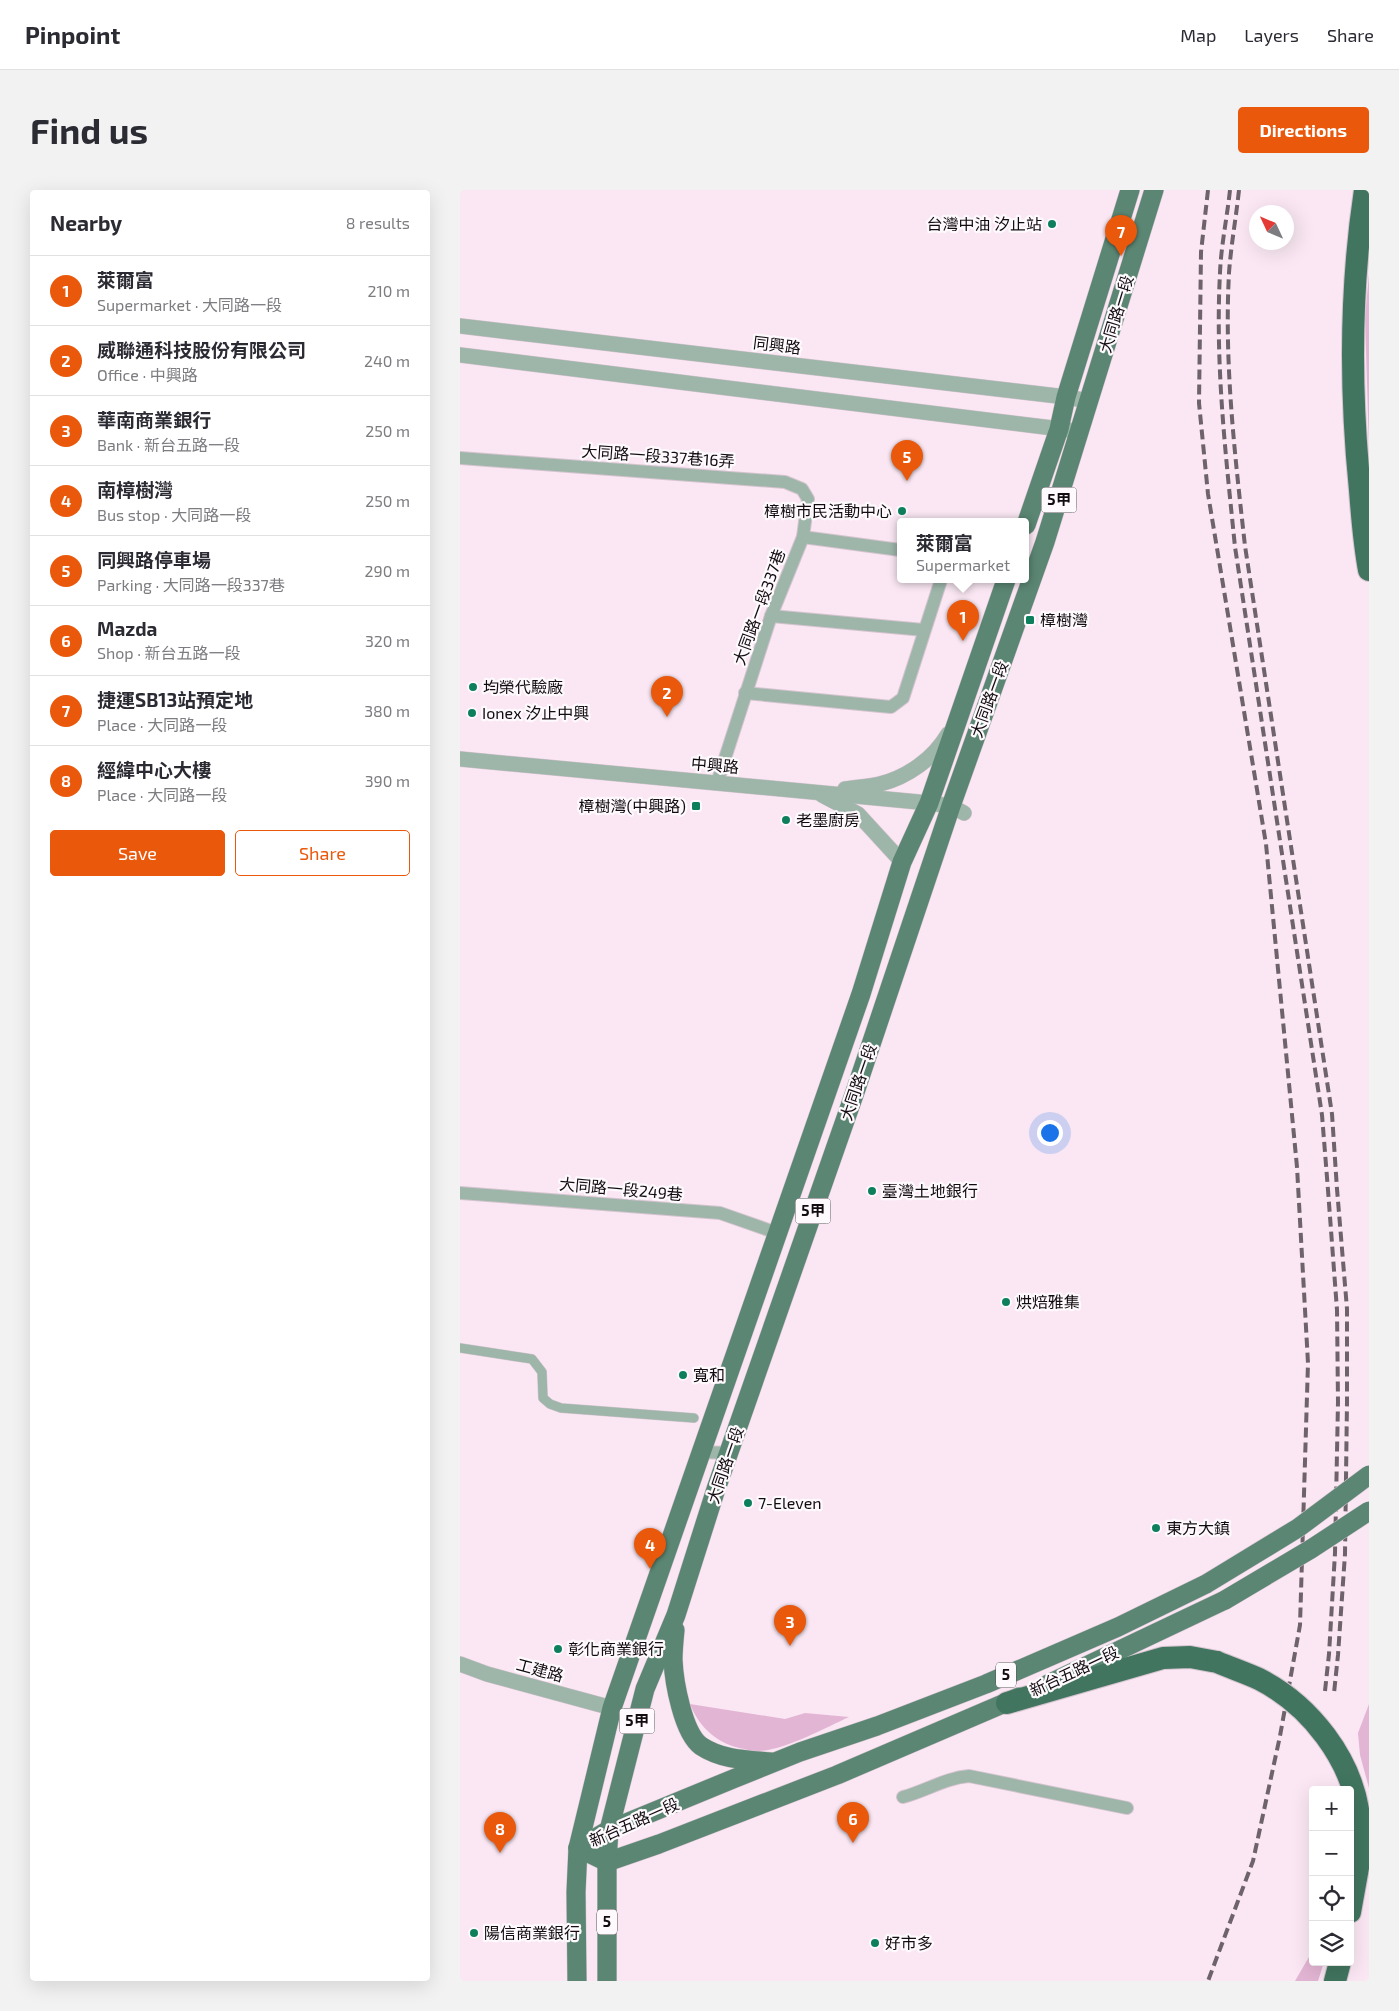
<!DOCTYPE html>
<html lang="en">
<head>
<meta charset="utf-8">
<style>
	body { margin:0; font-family:"Exo 2","Noto Sans TC",sans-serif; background:#f2f2f3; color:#2b2b33 }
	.controls { position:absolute; right:15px; bottom:15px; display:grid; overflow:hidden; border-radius:5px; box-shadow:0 5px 20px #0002 }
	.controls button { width:45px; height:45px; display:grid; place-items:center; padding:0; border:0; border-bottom:1px solid #e1e1e2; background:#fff; color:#2b2b33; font:25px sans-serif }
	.compass { position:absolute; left:789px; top:15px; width:45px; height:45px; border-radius:50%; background:#fff; box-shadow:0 5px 20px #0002; rotate:314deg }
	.you { position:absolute; left:589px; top:942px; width:18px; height:18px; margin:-12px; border:4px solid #fff; border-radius:50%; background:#1a73e8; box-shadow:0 0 0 8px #1a73e833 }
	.badge { display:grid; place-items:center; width:32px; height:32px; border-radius:50%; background:#ea580c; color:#fff; font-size:16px; font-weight:700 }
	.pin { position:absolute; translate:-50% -41px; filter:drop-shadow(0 1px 2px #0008) }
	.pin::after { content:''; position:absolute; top:26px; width:18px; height:15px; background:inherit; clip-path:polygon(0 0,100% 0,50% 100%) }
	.popup { position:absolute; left:437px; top:328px; width:132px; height:65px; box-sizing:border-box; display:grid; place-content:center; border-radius:5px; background:#fff; filter:drop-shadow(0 1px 4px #0005); font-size:16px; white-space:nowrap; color:#7c7c81 }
	.popup b { font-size:19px; color:#2b2b33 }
	.popup::after { content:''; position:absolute; left:50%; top:100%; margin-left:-10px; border:10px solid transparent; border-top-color:#fff }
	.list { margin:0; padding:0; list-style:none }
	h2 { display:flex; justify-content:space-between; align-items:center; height:65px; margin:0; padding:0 20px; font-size:21px }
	h2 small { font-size:16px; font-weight:400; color:#7c7c81 }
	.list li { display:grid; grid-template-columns:32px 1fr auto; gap:15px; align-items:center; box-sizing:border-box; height:70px; padding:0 20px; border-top:1px solid #e1e1e2 }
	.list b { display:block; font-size:19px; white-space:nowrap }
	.list p { margin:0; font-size:16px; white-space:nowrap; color:#7c7c81 }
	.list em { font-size:16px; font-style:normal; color:#7c7c81 }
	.actions { display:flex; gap:10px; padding:15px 20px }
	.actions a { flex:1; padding:11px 0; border:1px solid #ea580c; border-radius:5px; text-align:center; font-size:18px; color:#ea580c }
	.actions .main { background:#ea580c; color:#fff }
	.icon { flex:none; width:28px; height:28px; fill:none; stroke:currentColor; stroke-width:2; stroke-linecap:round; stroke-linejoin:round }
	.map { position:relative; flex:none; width:909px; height:1791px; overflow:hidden; border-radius:5px }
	header { display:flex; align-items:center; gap:30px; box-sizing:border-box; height:70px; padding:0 25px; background:#fff; border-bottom:1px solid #e1e1e2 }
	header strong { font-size:24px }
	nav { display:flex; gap:28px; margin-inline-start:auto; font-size:18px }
	.intro { display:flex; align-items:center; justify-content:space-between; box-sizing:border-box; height:120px; padding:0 30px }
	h1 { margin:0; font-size:35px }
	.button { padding:12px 22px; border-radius:5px; background:#ea580c; color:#fff; font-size:18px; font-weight:700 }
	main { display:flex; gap:30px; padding:0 30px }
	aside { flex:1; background:#fff; border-radius:5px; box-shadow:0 5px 20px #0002 }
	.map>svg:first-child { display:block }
	.green { fill:#e3b5d4 }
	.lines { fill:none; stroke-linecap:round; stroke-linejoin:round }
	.pedestrian-casing { stroke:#d5c4cf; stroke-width:10 }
	.minor-casing { stroke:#d5c4cf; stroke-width:14 }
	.tertiary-casing { stroke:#d5c4cf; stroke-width:16 }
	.primary-casing { stroke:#d5c4cf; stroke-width:20 }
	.motorway-casing { stroke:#d5c4cf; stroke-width:24 }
	.pedestrian { stroke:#9eb6aa; stroke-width:9 }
	.minor { stroke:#9eb6aa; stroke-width:12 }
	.tertiary { stroke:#9eb6aa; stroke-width:15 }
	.primary { stroke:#5b8673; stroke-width:19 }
	.motorway { stroke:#41755f; stroke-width:22 }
	.rail { stroke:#6e636a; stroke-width:4; stroke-dasharray:10 5; stroke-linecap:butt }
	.primary-bridge-casing { stroke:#d5c4cf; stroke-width:20; stroke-linecap:butt }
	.motorway-bridge-casing { stroke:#d5c4cf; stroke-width:24; stroke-linecap:butt }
	.primary-bridge { stroke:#5b8673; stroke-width:19 }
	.motorway-bridge { stroke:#41755f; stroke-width:22 }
	.poi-dot { fill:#0e7f5c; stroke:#fdf9fc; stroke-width:2 }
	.labels { text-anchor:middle; stroke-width:4.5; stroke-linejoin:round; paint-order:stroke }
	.shield { fill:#fdf9fc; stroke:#585357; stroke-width:1 }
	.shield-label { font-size:15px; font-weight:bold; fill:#120c10 }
	.poi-label { font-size:16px; fill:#120c10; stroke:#fdf9fc; text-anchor:start }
	.street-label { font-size:16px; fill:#120c10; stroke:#fdf9fc }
</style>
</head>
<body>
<header>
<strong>Pinpoint</strong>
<nav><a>Map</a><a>Layers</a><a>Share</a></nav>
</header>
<div class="intro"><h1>Find us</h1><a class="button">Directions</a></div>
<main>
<aside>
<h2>Nearby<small>8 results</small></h2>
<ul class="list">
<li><span class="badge">1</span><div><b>萊爾富</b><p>Supermarket · 大同路一段</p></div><em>210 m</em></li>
<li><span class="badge">2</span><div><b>威聯通科技股份有限公司</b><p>Office · 中興路</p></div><em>240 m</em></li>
<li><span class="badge">3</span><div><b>華南商業銀行</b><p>Bank · 新台五路一段</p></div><em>250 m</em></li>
<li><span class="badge">4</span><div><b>南樟樹灣</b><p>Bus stop · 大同路一段</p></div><em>250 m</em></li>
<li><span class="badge">5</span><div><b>同興路停車場</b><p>Parking · 大同路一段337巷</p></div><em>290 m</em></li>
<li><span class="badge">6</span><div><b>Mazda</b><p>Shop · 新台五路一段</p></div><em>320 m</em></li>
<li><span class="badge">7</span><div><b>捷運SB13站預定地</b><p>Place · 大同路一段</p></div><em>380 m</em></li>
<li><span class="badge">8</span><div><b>經緯中心大樓</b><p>Place · 大同路一段</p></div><em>390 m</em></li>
</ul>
<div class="actions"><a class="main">Save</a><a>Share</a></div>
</aside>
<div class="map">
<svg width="909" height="1791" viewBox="0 0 909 1791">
	<rect width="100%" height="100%" fill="#fae7f3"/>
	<g class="green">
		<polygon points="909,84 909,258 905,127"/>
		<path d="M230,1514L325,1529L345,1523L389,1527C365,1538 325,1560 299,1561C294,1562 288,1560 284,1559C258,1554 240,1539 230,1514Z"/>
		<polygon points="909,1514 909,1598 900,1565 898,1543"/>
		<polygon points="853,1760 853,1772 864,1772 858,1791 835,1791"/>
	</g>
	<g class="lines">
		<defs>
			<polyline id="pedestrian" points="0,1158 72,1169 82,1182 83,1208 90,1214 101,1218 234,1228"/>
			<g id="minor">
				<polyline points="0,268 325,292 342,299 348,309 343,347"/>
				<polyline points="311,426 464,440"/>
				<polyline points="285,503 431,517 443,508 481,390"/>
				<polyline points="257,593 311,426 343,347 440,360"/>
				<polyline points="0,1003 260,1023 317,1043"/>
				<polyline points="241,1262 269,1263"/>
				<path d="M443,1607C466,1601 485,1588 509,1586L667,1618"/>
			</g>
			<g id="tertiary">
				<polyline points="0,136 606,207 629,211"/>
				<polyline points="0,165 609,240"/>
				<polyline points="0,569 469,613 491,616 504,623"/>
				<path d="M385,599C397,597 409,597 420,594C448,587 474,568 488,544"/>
				<polyline points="362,605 398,624 442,672"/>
				<polyline points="0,1474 27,1484 152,1518"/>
			</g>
			<g id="primary">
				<polyline points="566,335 599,239 606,207 670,0"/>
				<path d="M215,1440C214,1450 213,1460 213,1470C214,1492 223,1543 241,1556C262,1570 287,1570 311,1572"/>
				<polyline points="588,1494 765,1410"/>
				<polyline points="118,1658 147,1672 199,1654 377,1585 559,1507"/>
				<polyline points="118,1658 149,1640 273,1589 340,1562 417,1536 526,1494 658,1437 746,1394"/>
				<polyline points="117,1791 116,1702 118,1658 152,1518 401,804 442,672 469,613 546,390"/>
				<polyline points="147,1791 147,1672 149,1640 185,1499 216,1425 256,1299 395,902 491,616 585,352 694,0"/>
			</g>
			<g id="motorway">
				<path d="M905,0C890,99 890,201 900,300C902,327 904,353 909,380"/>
				<polyline points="547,1513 703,1468 730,1467 757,1472"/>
				<polyline points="890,1722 899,1672"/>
				<polyline points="875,1791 880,1772"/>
			</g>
		</defs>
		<use href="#pedestrian" class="pedestrian-casing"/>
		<use href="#minor" class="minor-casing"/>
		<use href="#tertiary" class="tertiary-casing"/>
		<use href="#primary" class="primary-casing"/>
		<use href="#motorway" class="motorway-casing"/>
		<use href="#pedestrian" class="pedestrian"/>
		<use href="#minor" class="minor"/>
		<use href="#tertiary" class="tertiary"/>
		<use href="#primary" class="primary"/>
		<use href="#motorway" class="motorway"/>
		<g class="rail">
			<polyline points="748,0 741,62 739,213 748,304 806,654 837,977 848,1173 840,1435 820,1546 793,1671 748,1791"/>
			<path d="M770,0C767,28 761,56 760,83C755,175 766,267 775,357L862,925L868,1000L877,1120L878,1212L875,1363L869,1464L865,1501"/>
			<path d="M779,0C776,28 771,55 769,83C764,174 775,266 785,356L872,924L877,999L887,1119V1212L885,1364L878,1465L874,1503"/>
		</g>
		<defs>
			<g id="primary-bridge">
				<polyline points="746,1394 838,1338 909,1285"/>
				<polyline points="765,1410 851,1359 909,1321"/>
			</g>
			<path id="motorway-bridge" d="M757,1472C771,1478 786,1483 799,1489C850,1515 892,1569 899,1626C900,1641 899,1657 899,1672"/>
		</defs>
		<use href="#primary-bridge" class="primary-bridge-casing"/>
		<use href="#motorway-bridge" class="motorway-bridge-casing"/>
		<use href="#primary-bridge" class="primary-bridge"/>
		<use href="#motorway-bridge" class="motorway-bridge"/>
	</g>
	<g class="poi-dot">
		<circle cx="592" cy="34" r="5"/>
		<circle cx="442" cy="321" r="5"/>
		<rect x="565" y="425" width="10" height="10" rx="2.5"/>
		<circle cx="13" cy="497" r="5"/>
		<circle cx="12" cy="523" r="5"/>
		<rect x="231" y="611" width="10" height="10" rx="2.5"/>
		<circle cx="326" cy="630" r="5"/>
		<circle cx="412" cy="1001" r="5"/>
		<circle cx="546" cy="1112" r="5"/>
		<circle cx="223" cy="1185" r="5"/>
		<circle cx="288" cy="1313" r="5"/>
		<circle cx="696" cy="1338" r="5"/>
		<circle cx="98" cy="1459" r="5"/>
		<circle cx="14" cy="1743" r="5"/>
		<circle cx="415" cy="1753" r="5"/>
	</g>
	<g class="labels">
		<g class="shield">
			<rect x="581.5" y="297.5" width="35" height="25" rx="4"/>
			<rect x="335.5" y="1008.5" width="35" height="25" rx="4"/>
			<rect x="536" y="1472.5" width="20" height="25" rx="4"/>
			<rect x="159.5" y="1518.5" width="35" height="25" rx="4"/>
			<rect x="137" y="1719.5" width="20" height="25" rx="4"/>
		</g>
		<g class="shield-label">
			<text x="599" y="315">5甲</text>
			<text x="353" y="1026">5甲</text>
			<text x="546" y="1490">5</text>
			<text x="177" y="1536">5甲</text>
			<text x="147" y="1737">5</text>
		</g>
		<g class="poi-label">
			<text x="582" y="40" text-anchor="end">台灣中油 汐止站</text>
			<text x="432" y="327" text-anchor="end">樟樹市民活動中心</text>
			<text x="580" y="436">樟樹灣</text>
			<text x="23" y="503">均榮代驗廠</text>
			<text x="22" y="529">Ionex 汐止中興</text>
			<text x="226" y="622" text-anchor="end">樟樹灣(中興路)</text>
			<text x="336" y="636">老墨廚房</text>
			<text x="422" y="1007">臺灣土地銀行</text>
			<text x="556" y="1118">烘焙雅集</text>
			<text x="233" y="1191">寬和</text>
			<text x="298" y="1319">7-Eleven</text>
			<text x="706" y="1344">東方大鎮</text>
			<text x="108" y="1465">彰化商業銀行</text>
			<text x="24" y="1749">陽信商業銀行</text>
			<text x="425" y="1759">好市多</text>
		</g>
		<g class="street-label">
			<text transform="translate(656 124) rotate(-73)" y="6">大同路一段</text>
			<text transform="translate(317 155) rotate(7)" y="6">同興路</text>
			<text transform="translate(198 266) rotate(4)" y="6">大同路一段337巷16弄</text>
			<text transform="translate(299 417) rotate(-70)" y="6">大同路一段337巷</text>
			<text transform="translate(529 509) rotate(-70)" y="6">大同路一段</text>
			<text transform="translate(255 575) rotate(5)" y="6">中興路</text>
			<text transform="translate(398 892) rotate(-71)" y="6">大同路一段</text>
			<text transform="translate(161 999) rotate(5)" y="6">大同路一段249巷</text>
			<text transform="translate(265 1275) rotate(-71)" y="6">大同路一段</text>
			<text transform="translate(80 1480) rotate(15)" y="6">工建路</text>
			<text transform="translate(614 1481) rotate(-25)" y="6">新台五路一段</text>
			<text transform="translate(174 1632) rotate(-24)" y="6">新台五路一段</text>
		</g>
	</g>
</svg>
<div class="controls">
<button>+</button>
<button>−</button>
<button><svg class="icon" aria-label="locate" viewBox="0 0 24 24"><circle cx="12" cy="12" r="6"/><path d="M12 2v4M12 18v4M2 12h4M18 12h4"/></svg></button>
<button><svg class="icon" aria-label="layers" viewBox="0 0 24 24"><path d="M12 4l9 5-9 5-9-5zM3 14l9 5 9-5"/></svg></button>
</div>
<svg class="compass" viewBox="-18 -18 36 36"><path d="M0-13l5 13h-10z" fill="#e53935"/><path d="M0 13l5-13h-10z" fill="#7c7c81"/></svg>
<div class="you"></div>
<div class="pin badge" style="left:503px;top:451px">1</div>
<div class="popup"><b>萊爾富</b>Supermarket</div>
<div class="pin badge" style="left:207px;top:527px">2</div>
<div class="pin badge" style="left:330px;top:1456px">3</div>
<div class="pin badge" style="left:190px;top:1379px">4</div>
<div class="pin badge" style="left:447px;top:291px">5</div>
<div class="pin badge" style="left:393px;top:1653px">6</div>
<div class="pin badge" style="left:661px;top:66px">7</div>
<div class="pin badge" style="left:40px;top:1663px">8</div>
</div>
</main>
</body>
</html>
